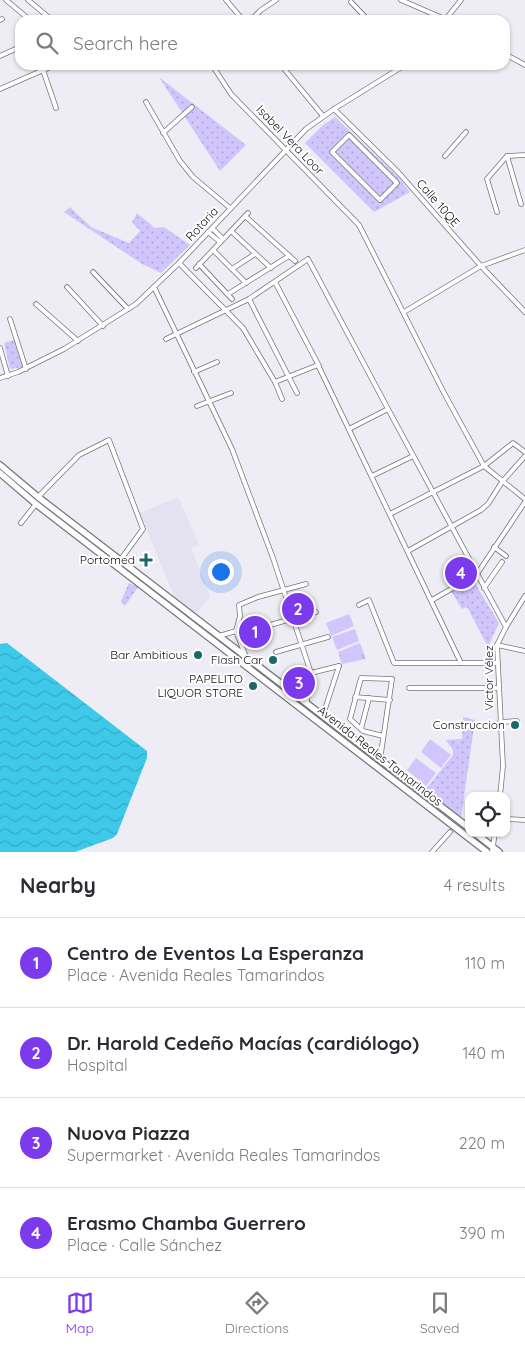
<!DOCTYPE html>
<html lang="en">
<head>
<meta charset="utf-8">
<style>
	body { margin:0; font-family:Quicksand,sans-serif; background:#f2f2f3; color:#2b2b33 }
	.controls { position:absolute; right:15px; bottom:15px; display:grid; overflow:hidden; border-radius:10px; box-shadow:0 1px 4px #0004 }
	.controls button { width:45px; height:45px; display:grid; place-items:center; padding:0; border:0; border-bottom:1px solid #e1e1e2; background:#fff; color:#2b2b33; font:25px sans-serif }
	.you { position:absolute; left:220px; top:571px; width:18px; height:18px; margin:-12px; border:4px solid #fff; border-radius:50%; background:#1a73e8; box-shadow:0 0 0 8px #1a73e833 }
	.badge { display:grid; place-items:center; width:32px; height:32px; border-radius:50%; background:#7c3aed; color:#fff; font-size:16px; font-weight:700 }
	.pin { position:absolute; translate:-50% -50%; border:2px solid #fff; box-shadow:0 1px 5px #0006 }
	.list { margin:0; padding:0; list-style:none }
	h2 { display:flex; justify-content:space-between; align-items:center; height:65px; margin:0; padding:0 20px; font-size:21px }
	h2 small { font-size:16px; font-weight:400; color:#7c7c81 }
	.list li { display:grid; grid-template-columns:32px 1fr auto; gap:15px; align-items:center; box-sizing:border-box; height:90px; padding:0 20px; border-top:1px solid #e1e1e2 }
	.list b { display:block; font-size:19px; white-space:nowrap }
	.list p { margin:0; font-size:16px; white-space:nowrap; color:#7c7c81 }
	.list em { font-size:16px; font-style:normal; color:#7c7c81 }
	.icon { flex:none; width:28px; height:28px; fill:none; stroke:currentColor; stroke-width:2; stroke-linecap:round; stroke-linejoin:round }
	.map { position:relative; flex:none; width:525px; height:852px; overflow:hidden }
	.search { position:absolute; background:#fff; box-shadow:0 1px 4px #0004; left:15px; right:15px; top:15px; height:55px; display:flex; align-items:center; gap:12px; box-sizing:border-box; padding:0 18px; border-radius:15px; color:#7c7c81; font-size:19px }
	.sheet { height:425px; background:#fff }
	nav { display:flex; justify-content:space-around; align-items:center; box-sizing:border-box; height:70px; border-top:1px solid #e1e1e2; background:#fff; font-size:14px; color:#7c7c81 }
	nav a { display:grid; justify-items:center; gap:2px }
	nav .on { color:#7c3aed }
	.map>svg:first-child { display:block }
	.built { fill:#e4e1f0 }
	.grass { fill:url(#grass-dots) }
	.park { fill:url(#park-tufts) }
	.pitch { fill:#d1c6fc }
	.water { fill:url(#water-waves) }
	.lines { fill:none; stroke-linecap:round; stroke-linejoin:round }
	.minor-casing { stroke:#76757c; stroke-width:5.5 }
	.secondary-casing { stroke:#76757c; stroke-width:8 }
	.minor { stroke:#fff; stroke-width:4 }
	.secondary { stroke:#fff; stroke-width:5.5 }
	.poi-dot { fill:#1b686c; stroke:#fff; stroke-width:2 }
	.labels { text-anchor:middle; stroke-width:4; stroke-linejoin:round; paint-order:stroke }
	.street-label { font-size:12px; fill:#0e0e10; stroke:#fff }
	.poi-label { font-size:12px; fill:#0e0e10; stroke:#fff; text-anchor:end }
</style>
</head>
<body>
<div class="map">
<svg width="525" height="852" viewBox="0 0 525 852">
	<defs>
		<pattern id="grass-dots" width="8" height="8" patternUnits="userSpaceOnUse" patternTransform="scale(1.25)"><rect width="8" height="8" fill="#d1c6fc"/><path d="M2 2h.1M6 6h.1" fill="none" stroke="#b2a9d7" stroke-width="1.8" stroke-linecap="round"/></pattern>
		<pattern id="park-tufts" width="24" height="20" patternUnits="userSpaceOnUse" patternTransform="scale(1.25)"><rect width="24" height="20" fill="#d1c6fc"/><path d="M3 7l-1-3M5 7V3M7 7l1-3M15 17l-1-3M17 17v-4M19 17l1-3" fill="none" stroke="#b2a9d7"/></pattern>
		<pattern id="water-waves" width="16" height="10" patternUnits="userSpaceOnUse" patternTransform="scale(1.25)"><rect width="16" height="10" fill="#3ec9ea"/><path d="M0 5q4-4 8 0t8 0" fill="none" stroke="#35abc8"/></pattern>
	</defs>
	<rect width="100%" height="100%" fill="#eeedf5"/>
	<polygon class="built" points="178,497 199,545 191,548 210,596 196,614 174,596 140,513"/>
	<g class="grass">
		<polygon points="159,77 246,145 220,171"/>
		<polygon points="335,117 397,176 410,192 374,212 305,143 323,125"/>
		<polygon points="70,207 91,227 129,243 140,231 132,222 137,213 155,228 164,227 190,245 161,273 142,264 64,212"/>
		<polygon points="14,340 23,367 10,369 4,343"/>
		<polygon points="473,580 499,623 488,647 467,607 462,609 451,591"/>
		<polygon points="129,583 138,587 125,606 121,601"/>
		<polygon points="463,717 475,720 461,818 426,789 453,755 453,750 446,740 462,739"/>
	</g>
	<polygon class="park" points="360,643 366,659 342,664 338,652"/>
	<g class="pitch">
		<polygon points="349,614 354,626 331,636 326,623"/>
		<polygon points="355,629 359,641 337,650 332,637"/>
		<polygon points="430,739 451,755 441,768 421,752"/>
		<polygon points="416,758 436,773 426,786 407,770"/>
	</g>
	<polygon class="water" points="7,643 147,751 147,758 117,834 113,838 75,852 0,852 0,644"/>
	<g class="lines">
		<defs>
			<g id="minor">
				<polyline points="6,0 30,20"/>
				<polyline points="28,0 52,20"/>
				<polyline points="226,0 243,20"/>
				<polyline points="401,0 447,20"/>
				<polyline points="351,2 368,20"/>
				<polyline points="0,20 2,19"/>
				<polyline points="251,20 261,10 276,0"/>
				<polyline points="445,20 461,0"/>
				<polyline points="505,54 525,65"/>
				<polyline points="0,56 20,47"/>
				<polyline points="212,65 231,94 359,225 443,391 484,466 525,499"/>
				<polyline points="281,65 323,116"/>
				<polyline points="43,70 56,108"/>
				<polyline points="0,89 55,65"/>
				<polyline points="146,102 180,161 193,177 230,208"/>
				<polyline points="334,109 398,172 481,266 525,312"/>
				<polyline points="163,133 192,107"/>
				<polygon points="349,135 397,183 380,200 332,152"/>
				<polyline points="445,156 466,132"/>
				<polyline points="507,156 521,204"/>
				<polyline points="497,212 487,179 507,156 525,155"/>
				<polyline points="245,216 295,261"/>
				<polyline points="212,228 223,239"/>
				<polyline points="231,231 271,268"/>
				<polyline points="208,232 220,242"/>
				<polyline points="213,250 246,283"/>
				<polyline points="179,263 243,328 275,382 282,399"/>
				<polyline points="199,264 232,299"/>
				<polyline points="196,268 248,213"/>
				<polyline points="232,269 255,254"/>
				<polyline points="93,272 128,309"/>
				<polyline points="275,282 319,366"/>
				<polyline points="67,287 103,326"/>
				<polyline points="154,287 232,449 273,558 311,673 311,685 306,703"/>
				<polyline points="228,294 289,256"/>
				<polyline points="249,299 297,393"/>
				<polyline points="36,304 78,341"/>
				<polyline points="404,312 481,266 525,250"/>
				<polyline points="10,319 26,369"/>
				<polyline points="166,339 249,299 308,259 388,409"/>
				<polyline points="0,348 8,376"/>
				<polyline points="194,372 217,362"/>
				<polyline points="0,378 18,372 64,349 136,304 179,263 306,129 334,109 405,65"/>
				<polyline points="275,382 318,365 461,663"/>
				<polyline points="197,406 231,393"/>
				<polyline points="349,429 388,409 506,627"/>
				<polyline points="372,476 413,456"/>
				<polyline points="38,497 79,455 109,440 143,529 121,559"/>
				<polyline points="390,514 484,466 513,443 525,452"/>
				<polyline points="21,523 36,504"/>
				<polyline points="494,547 506,556"/>
				<polyline points="408,551 481,510 488,504 502,482 525,456"/>
				<polyline points="484,588 502,562"/>
				<polyline points="432,600 477,574 525,502"/>
				<polyline points="359,605 369,600 394,663 497,663"/>
				<polyline points="270,625 316,612"/>
				<polyline points="219,636 236,631"/>
				<polyline points="497,645 525,651"/>
				<polyline points="276,652 328,637"/>
				<polyline points="246,657 236,631 240,616 239,605 258,597 306,584"/>
				<polyline points="311,673 339,666"/>
				<polyline points="409,688 498,688"/>
				<polyline points="355,697 390,700"/>
				<polyline points="323,715 339,666"/>
				<polyline points="500,722 517,721"/>
				<polyline points="361,729 369,698"/>
				<polyline points="380,760 392,679 361,678 350,719 363,731 383,736"/>
				<polyline points="500,796 503,766 497,645 506,627 525,596"/>
				<polyline points="506,819 525,820"/>
				<polyline points="432,852 450,832"/>
				<polyline points="492,852 495,833"/>
			</g>
			<g id="secondary">
				<polyline points="0,465 38,497 469,828"/>
				<polyline points="0,473 36,504 487,852"/>
				<polyline points="475,833 499,852"/>
			</g>
		</defs>
		<use href="#minor" class="minor-casing"/>
		<use href="#secondary" class="secondary-casing"/>
		<use href="#minor" class="minor"/>
		<use href="#secondary" class="secondary"/>
	</g>
	<g class="poi-dot">
		<path d="M143.5 552.5h5v5h5v5h-5v5h-5v-5h-5v-5h5z"/>
		<circle cx="198" cy="655" r="5"/>
		<circle cx="273" cy="660" r="5"/>
		<circle cx="253" cy="686" r="5"/>
		<circle cx="515" cy="725" r="5"/>
	</g>
	<g class="labels">
		<g class="street-label">
			<text transform="translate(290 140) rotate(46)" y="4">Isabel Vera Loor</text>
			<text transform="translate(438 203) rotate(49)" y="4">Calle 10QE</text>
			<text transform="translate(202 224) rotate(-47)" y="4">Rotaria</text>
			<text transform="translate(489 678) rotate(-90)" y="4">Victor Vélez</text>
			<text transform="translate(380 756) rotate(38)" y="4">Avenida Reales Tamarindos</text>
		</g>
		<g class="poi-label">
			<text x="135" y="564">Portomed</text>
			<text x="188" y="659">Bar Ambitious</text>
			<text x="263" y="664">Flash Car</text>
			<text x="243" y="683">PAPELITO<tspan x="243" dy="14">LIQUOR STORE</tspan></text>
			<text x="505" y="729">Construccion</text>
		</g>
	</g>
</svg>
<div class="controls">
<button><svg class="icon" aria-label="locate" viewBox="0 0 24 24"><circle cx="12" cy="12" r="6"/><path d="M12 2v4M12 18v4M2 12h4M18 12h4"/></svg></button>
</div>
<div class="you"></div>
<div class="pin badge" style="left:255px;top:632px">1</div>
<div class="pin badge" style="left:298px;top:609px">2</div>
<div class="pin badge" style="left:299px;top:683px">3</div>
<div class="pin badge" style="left:461px;top:573px">4</div>
<div class="search"><svg class="icon" aria-label="search" viewBox="0 0 24 24"><circle cx="10" cy="10" r="6"/><path d="M15 15l6 6"/></svg>Search here</div>
</div>
<section class="sheet">
<h2>Nearby<small>4 results</small></h2>
<ul class="list">
<li><span class="badge">1</span><div><b>Centro de Eventos La Esperanza</b><p>Place · Avenida Reales Tamarindos</p></div><em>110 m</em></li>
<li><span class="badge">2</span><div><b>Dr. Harold Cedeño Macías (cardiólogo)</b><p>Hospital</p></div><em>140 m</em></li>
<li><span class="badge">3</span><div><b>Nuova Piazza</b><p>Supermarket · Avenida Reales Tamarindos</p></div><em>220 m</em></li>
<li><span class="badge">4</span><div><b>Erasmo Chamba Guerrero</b><p>Place · Calle Sánchez</p></div><em>390 m</em></li>
</ul>
</section>
<nav>
<a class="on"><svg class="icon" aria-label="map" viewBox="0 0 24 24"><path d="M3 6l6-2 6 2 6-2v14l-6 2-6-2-6 2zM9 4v14M15 6v14"/></svg>Map</a>
<a><svg class="icon" aria-label="directions" viewBox="0 0 24 24"><path d="M12 3l9 9-9 9-9-9zM9 14v-3h6M13 9l2 2-2 2"/></svg>Directions</a>
<a><svg class="icon" aria-label="saved" viewBox="0 0 24 24"><path d="M7 4h10v16l-5-4-5 4z"/></svg>Saved</a>
</nav>
</body>
</html>
